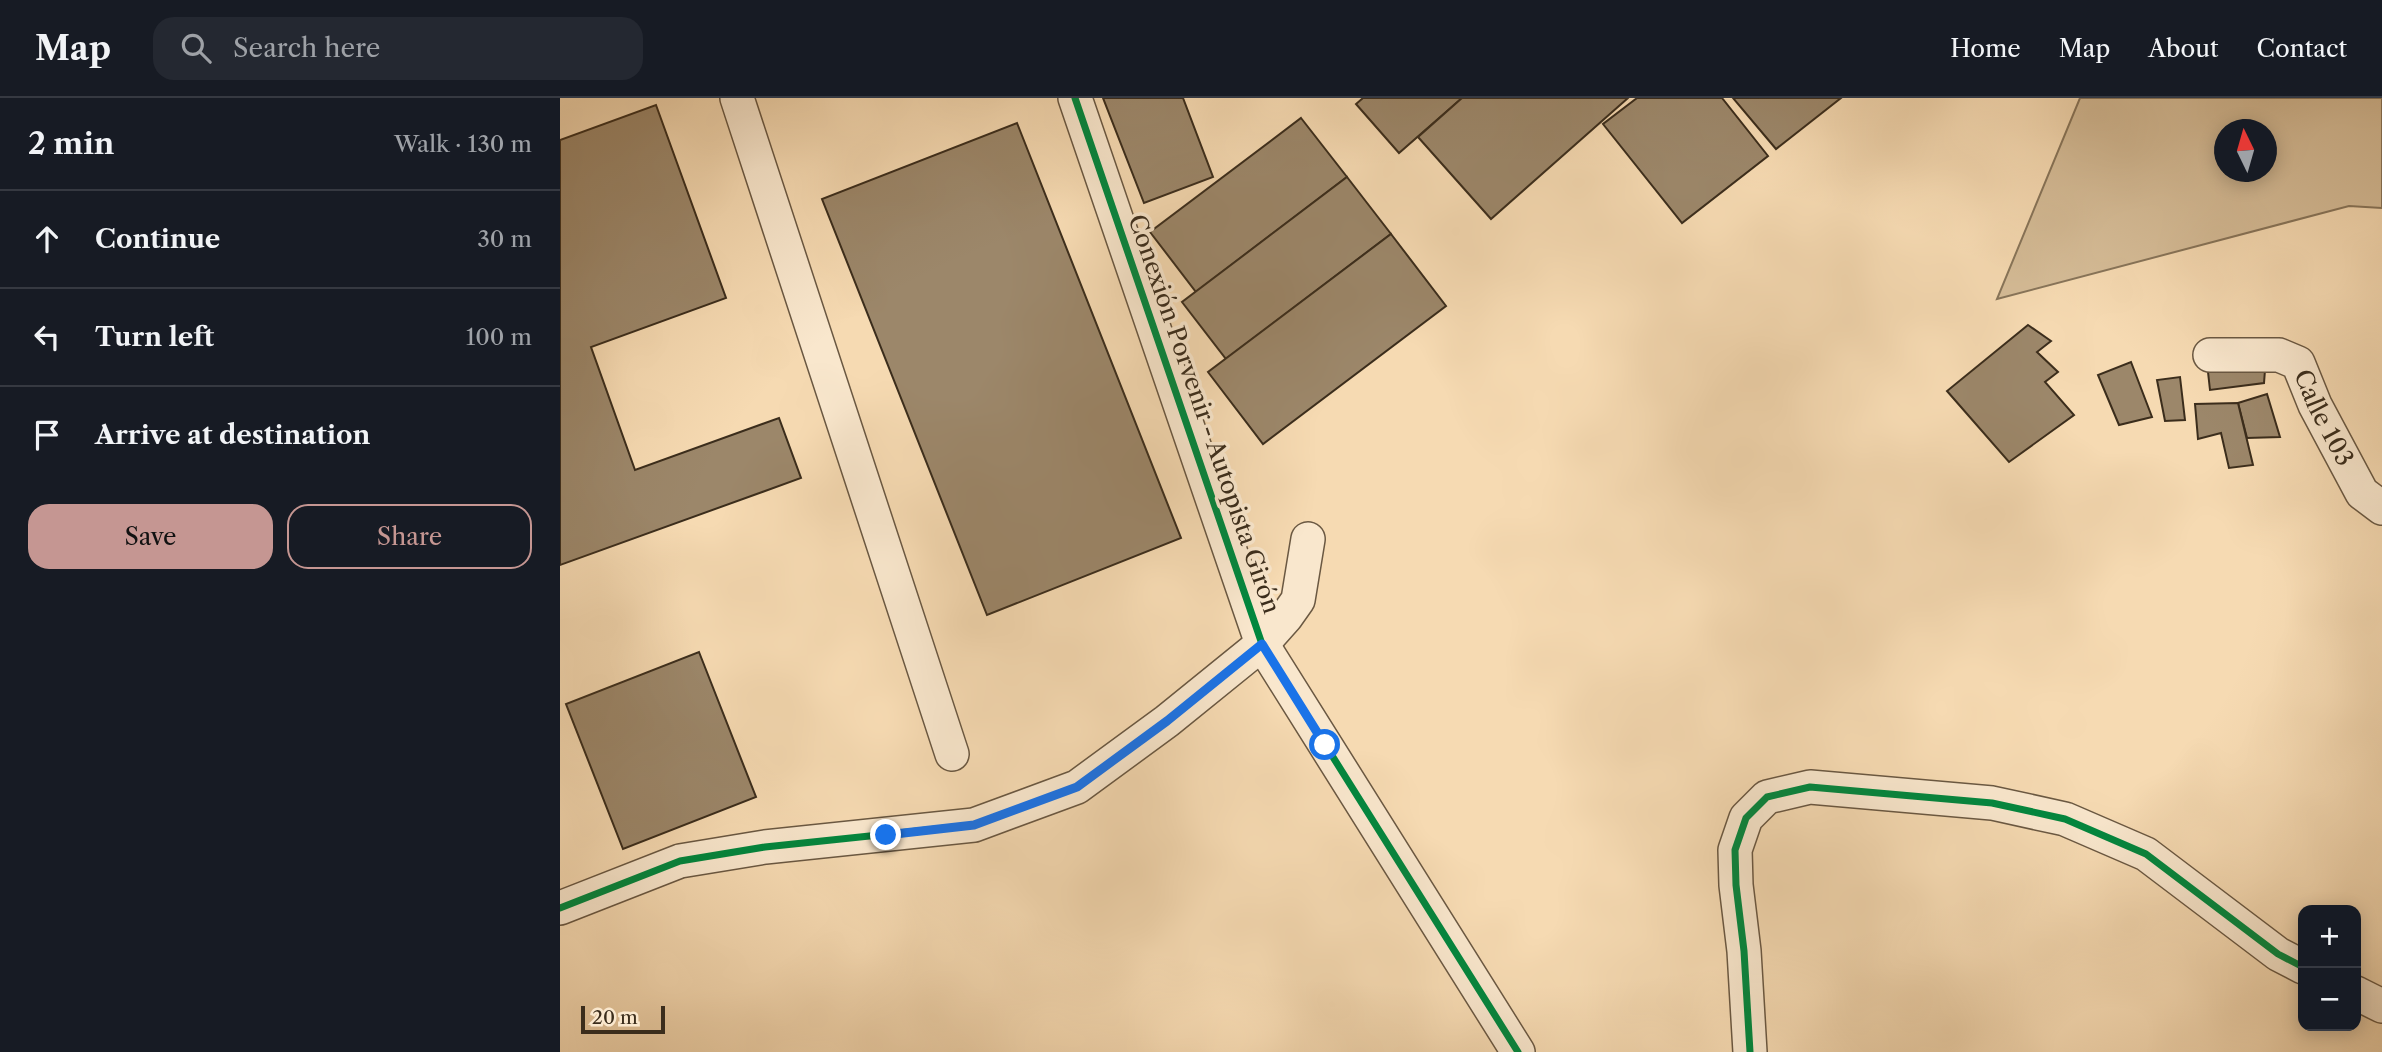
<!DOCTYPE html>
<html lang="en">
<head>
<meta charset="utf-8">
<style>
	body { margin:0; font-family:"Libre Caslon Text",serif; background:#242831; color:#f1f3f6 }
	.controls { position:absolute; right:21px; bottom:21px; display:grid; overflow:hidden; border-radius:14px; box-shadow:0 4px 18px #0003 }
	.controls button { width:63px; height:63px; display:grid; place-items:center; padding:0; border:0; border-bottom:2px solid #363941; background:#171b24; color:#f1f3f6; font:35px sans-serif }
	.compass { position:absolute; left:1654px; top:21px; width:63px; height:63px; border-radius:50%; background:#171b24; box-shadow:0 4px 18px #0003; rotate:355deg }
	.scale { position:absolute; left:21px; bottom:18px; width:84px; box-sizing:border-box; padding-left:7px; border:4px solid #3b2d1c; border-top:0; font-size:19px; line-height:24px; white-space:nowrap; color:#3b2d1c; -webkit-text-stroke:5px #f9e7cd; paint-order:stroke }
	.stop { position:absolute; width:21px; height:21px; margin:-16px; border:5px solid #1a73e8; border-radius:50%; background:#fff }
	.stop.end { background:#1a73e8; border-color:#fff; box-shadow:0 2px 7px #0008 }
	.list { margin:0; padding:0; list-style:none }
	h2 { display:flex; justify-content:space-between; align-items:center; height:91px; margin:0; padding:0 28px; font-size:30px }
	h2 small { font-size:23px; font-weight:400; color:#9ea1a6 }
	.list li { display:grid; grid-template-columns:46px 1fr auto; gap:21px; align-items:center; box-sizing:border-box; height:98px; padding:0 28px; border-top:2px solid #363941 }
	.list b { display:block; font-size:26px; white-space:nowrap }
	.list em { font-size:23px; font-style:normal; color:#9ea1a6 }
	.actions { display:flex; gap:14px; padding:21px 28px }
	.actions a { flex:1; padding:16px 0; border:2px solid #c59692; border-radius:21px; text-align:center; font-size:24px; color:#c59692 }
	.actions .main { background:#c59692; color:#111 }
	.icon { flex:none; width:38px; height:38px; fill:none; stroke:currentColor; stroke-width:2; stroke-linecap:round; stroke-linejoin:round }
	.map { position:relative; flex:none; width:1822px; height:954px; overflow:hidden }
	header { display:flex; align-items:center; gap:42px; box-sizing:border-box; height:98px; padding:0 35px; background:#171b24; border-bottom:2px solid #363941 }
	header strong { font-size:33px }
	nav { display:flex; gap:38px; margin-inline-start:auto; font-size:24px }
	.search { width:490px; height:63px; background:#242831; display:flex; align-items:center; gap:18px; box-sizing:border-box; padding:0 24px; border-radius:21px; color:#9ea1a6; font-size:26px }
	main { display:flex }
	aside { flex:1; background:#171b24 }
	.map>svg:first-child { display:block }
	.green { fill:#d6bd98; stroke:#88755a; stroke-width:2; fill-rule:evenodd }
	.building { fill:#9c876a; stroke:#3b2d1c; stroke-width:2 }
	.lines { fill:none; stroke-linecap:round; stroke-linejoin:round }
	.minor-casing { stroke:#6a5842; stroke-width:36 }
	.minor { stroke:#f9e7cd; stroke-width:33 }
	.cycleway-casing { stroke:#f9e7cd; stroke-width:11 }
	.cycleway { stroke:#00873e; stroke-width:7 }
	.route { stroke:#1a73e8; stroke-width:9 }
	.labels { text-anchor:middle; stroke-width:7; stroke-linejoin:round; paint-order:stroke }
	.street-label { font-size:24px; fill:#3b2d1c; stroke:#f9e7cd }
</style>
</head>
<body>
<header>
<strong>Map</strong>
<div class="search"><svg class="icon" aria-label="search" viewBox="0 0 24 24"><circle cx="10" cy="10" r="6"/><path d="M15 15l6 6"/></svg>Search here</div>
<nav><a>Home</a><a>Map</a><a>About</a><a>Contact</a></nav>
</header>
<main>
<aside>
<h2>2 min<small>Walk · 130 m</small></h2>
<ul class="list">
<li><svg class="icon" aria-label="ahead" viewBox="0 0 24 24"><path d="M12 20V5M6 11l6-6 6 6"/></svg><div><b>Continue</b></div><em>30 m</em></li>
<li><svg class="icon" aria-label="left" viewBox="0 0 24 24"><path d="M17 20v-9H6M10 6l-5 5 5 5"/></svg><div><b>Turn left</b></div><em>100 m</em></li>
<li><svg class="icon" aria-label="arrive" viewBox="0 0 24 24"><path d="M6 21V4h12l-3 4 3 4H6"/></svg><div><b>Arrive at destination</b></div></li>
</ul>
<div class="actions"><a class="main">Save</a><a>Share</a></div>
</aside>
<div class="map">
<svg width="1822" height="954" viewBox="0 0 1822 954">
	<rect width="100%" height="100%" fill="#f6dab2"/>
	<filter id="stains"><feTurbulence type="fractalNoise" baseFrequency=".00286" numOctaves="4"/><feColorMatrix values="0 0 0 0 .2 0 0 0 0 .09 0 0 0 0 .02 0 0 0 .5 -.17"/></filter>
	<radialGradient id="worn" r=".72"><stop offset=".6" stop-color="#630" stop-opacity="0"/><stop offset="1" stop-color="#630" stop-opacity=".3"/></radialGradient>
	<path class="green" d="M1520,0H1822V110L1789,108L1437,201ZM1664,32H1706V74H1664Z"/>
	<g class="building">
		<polygon points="543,0 623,0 653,79 584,105"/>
		<polygon points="803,0 902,0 839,55 796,6"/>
		<polygon points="902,0 1068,0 931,121 858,39"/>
		<polygon points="1077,0 1162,0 1208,58 1122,125 1043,26"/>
		<polygon points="1173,0 1281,0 1216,51"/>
		<polygon points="96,7 166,200 31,249 75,372 219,320 241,380 0,467 0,42"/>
		<polygon points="741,20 787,79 636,194 590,134"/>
		<polygon points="457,25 621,440 427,517 262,101"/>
		<polygon points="787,79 831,136 666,261 622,204"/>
		<polygon points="831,136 886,208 703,346 648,274"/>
		<polygon points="1468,227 1491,243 1477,254 1498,274 1485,284 1514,317 1449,364 1387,293"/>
		<polygon points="1571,264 1592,319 1559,327 1538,277"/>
		<polygon points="1647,265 1705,272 1704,285 1650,292"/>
		<polygon points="1620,279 1625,322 1605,323 1597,282"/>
		<polygon points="1707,296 1720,339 1687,340 1678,305"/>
		<polygon points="1678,305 1693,367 1669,370 1661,335 1638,341 1635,306"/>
		<polygon points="139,554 196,699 63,751 6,606"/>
	</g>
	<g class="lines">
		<defs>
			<g id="minor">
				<polyline points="177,0 392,656"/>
				<polyline points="515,0 702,546 958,954"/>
				<path id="s1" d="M1650,257H1719L1738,265L1755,307L1802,395L1822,410"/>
				<polyline points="0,810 120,763 205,749 414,727 517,689 607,623 702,546 726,519 738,502 748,441"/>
				<polyline points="1796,895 1822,908"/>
				<polyline points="1190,954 1184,853 1176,787 1175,752 1186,720 1207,699 1250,689 1432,705 1505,721 1586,756 1718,856 1743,869"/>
			</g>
		</defs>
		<use href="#minor" class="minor-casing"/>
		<use href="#minor" class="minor"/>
		<defs>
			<g id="cycleway">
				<polyline points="515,0 702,546 958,954"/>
				<polyline points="0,810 120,763 205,749 414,727 517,689 607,623 702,546"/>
				<polyline points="1190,954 1184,853 1176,787 1175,752 1186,720 1207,699 1250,689 1432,705 1505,721 1586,756 1718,856 1743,869"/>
			</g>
		</defs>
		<use href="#cycleway" class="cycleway-casing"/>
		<use href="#cycleway" class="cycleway"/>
	</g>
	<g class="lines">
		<polyline class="route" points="326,737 414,727 517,689 607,623 702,546 765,647"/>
	</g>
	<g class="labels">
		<g class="street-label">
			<text transform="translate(644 316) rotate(71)" y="8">Conexión Porvenir - Autopista Girón</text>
			<text dy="8" stroke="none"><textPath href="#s1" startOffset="150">Calle 103</textPath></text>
		</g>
	</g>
	<rect width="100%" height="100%" filter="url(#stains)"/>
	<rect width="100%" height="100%" fill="url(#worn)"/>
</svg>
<div class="controls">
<button>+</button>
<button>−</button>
</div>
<svg class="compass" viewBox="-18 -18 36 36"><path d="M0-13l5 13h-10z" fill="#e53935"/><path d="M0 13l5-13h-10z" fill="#9ea1a6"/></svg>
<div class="scale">20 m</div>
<div class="stop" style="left:765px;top:647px"></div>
<div class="stop end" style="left:326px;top:737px"></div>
</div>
</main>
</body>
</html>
